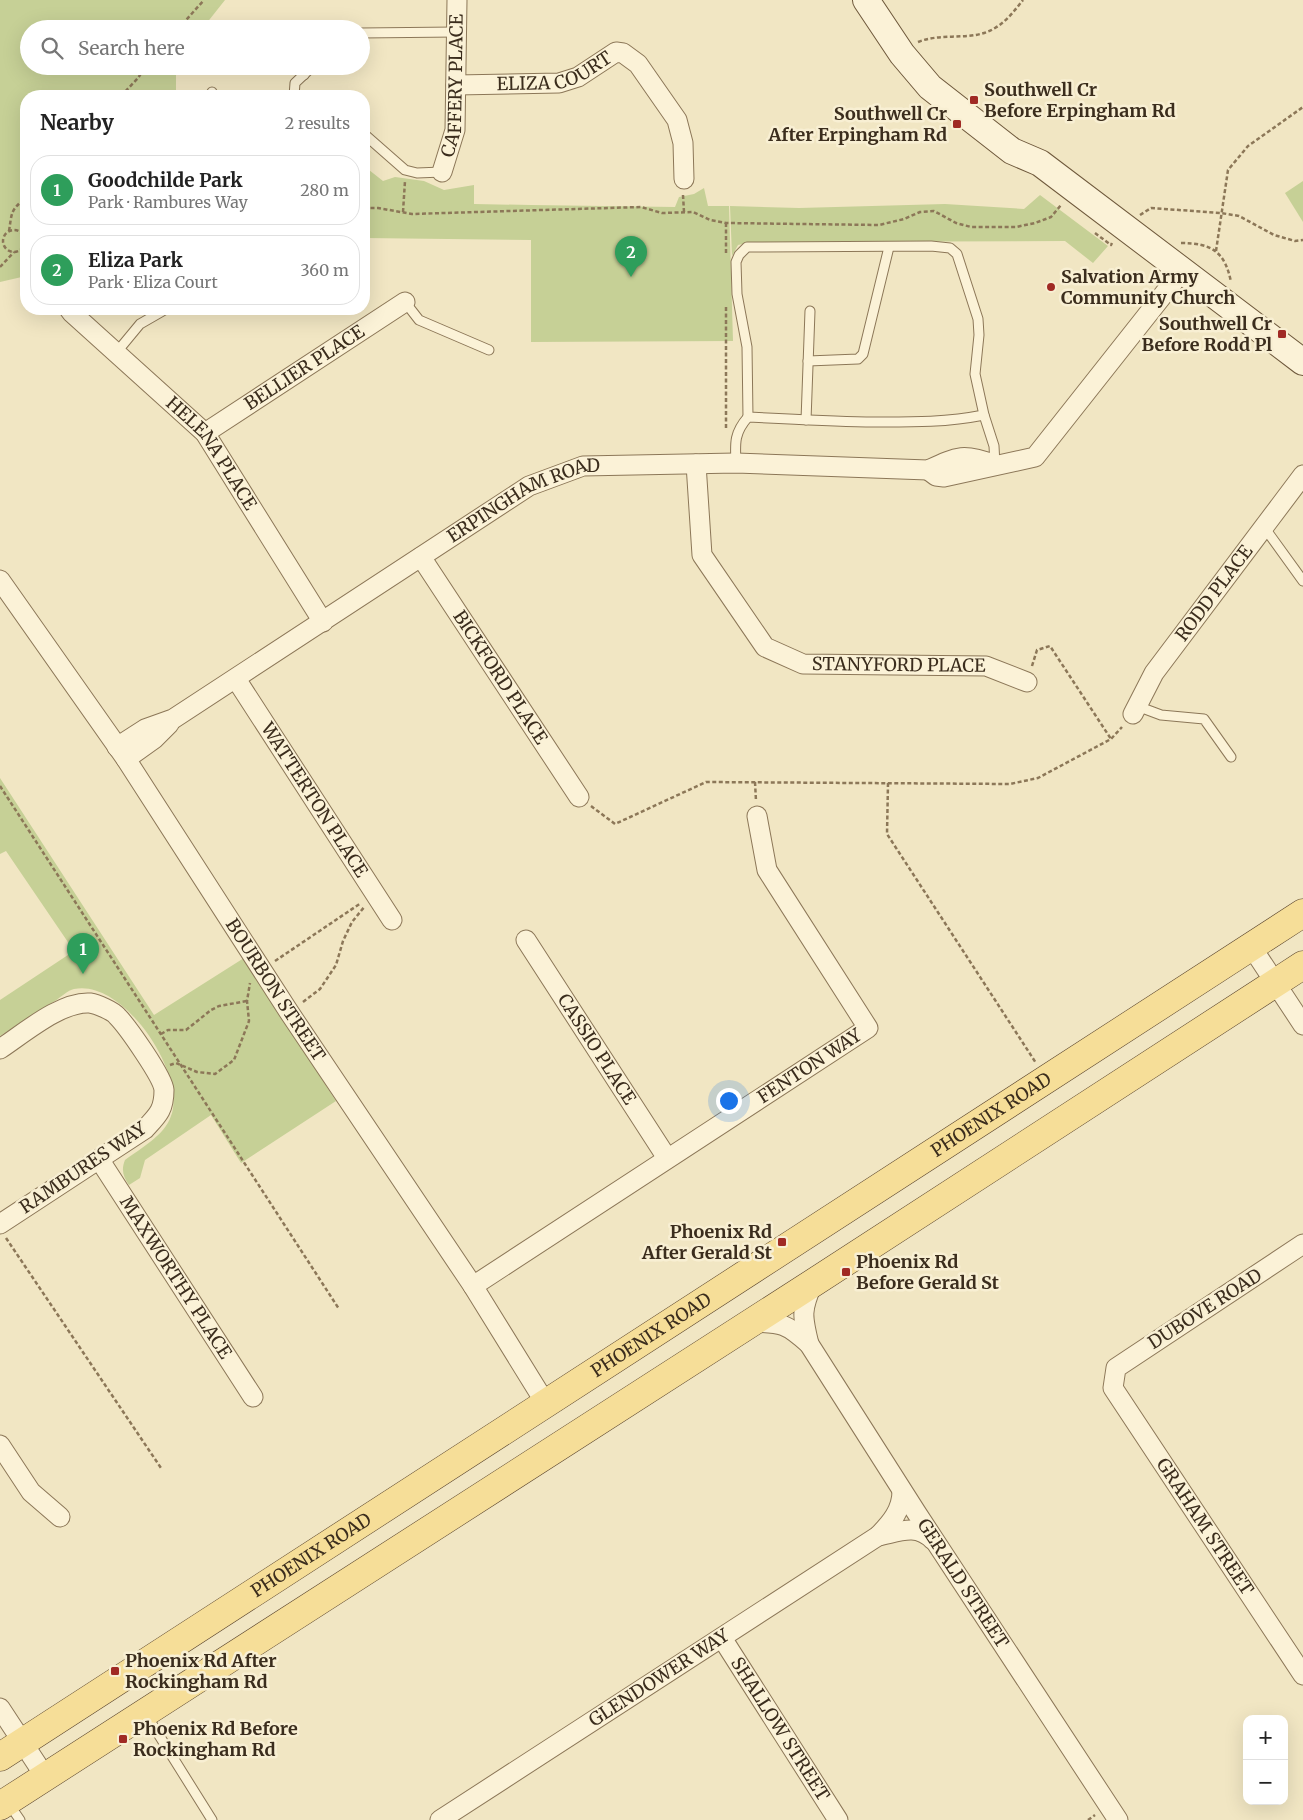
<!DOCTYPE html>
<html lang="en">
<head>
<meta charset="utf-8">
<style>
	body { margin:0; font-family:Merriweather,serif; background:#f2f2f2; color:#222 }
	.controls { position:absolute; right:15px; bottom:15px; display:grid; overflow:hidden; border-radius:10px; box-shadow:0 5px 20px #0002 }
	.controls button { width:45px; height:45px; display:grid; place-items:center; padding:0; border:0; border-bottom:1px solid #e0e0e0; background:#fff; color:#222; font:25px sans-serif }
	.you { position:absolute; left:728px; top:1100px; width:18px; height:18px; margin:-12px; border:4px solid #fff; border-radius:50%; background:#1a73e8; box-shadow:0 0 0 8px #1a73e833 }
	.badge { display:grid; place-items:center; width:32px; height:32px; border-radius:50%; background:#2563eb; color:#fff; font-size:16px; font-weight:700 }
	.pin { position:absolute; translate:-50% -41px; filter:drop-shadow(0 1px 2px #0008) }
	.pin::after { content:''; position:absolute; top:26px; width:18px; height:15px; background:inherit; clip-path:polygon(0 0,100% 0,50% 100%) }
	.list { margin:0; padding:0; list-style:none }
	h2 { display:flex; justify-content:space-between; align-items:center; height:65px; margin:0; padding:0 20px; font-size:21px }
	h2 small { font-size:16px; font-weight:400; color:#767676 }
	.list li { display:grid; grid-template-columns:32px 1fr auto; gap:15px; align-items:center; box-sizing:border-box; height:70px; margin:0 10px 10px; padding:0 10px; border:1px solid #e0e0e0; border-radius:20px }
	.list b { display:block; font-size:19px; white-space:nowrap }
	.list p { margin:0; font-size:16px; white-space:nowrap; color:#767676 }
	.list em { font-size:16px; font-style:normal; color:#767676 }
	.icon { flex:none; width:28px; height:28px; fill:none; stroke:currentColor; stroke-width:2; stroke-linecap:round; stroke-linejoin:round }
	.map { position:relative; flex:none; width:1303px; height:1820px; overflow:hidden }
	.search { position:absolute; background:#fff; box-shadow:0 5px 20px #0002; left:20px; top:20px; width:350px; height:55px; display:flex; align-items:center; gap:12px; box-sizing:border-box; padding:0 18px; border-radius:28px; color:#767676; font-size:19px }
	.panel { position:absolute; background:#fff; box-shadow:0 5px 20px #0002; left:20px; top:90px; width:350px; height:225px; border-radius:20px }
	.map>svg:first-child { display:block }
	.green { fill:#c6d096 }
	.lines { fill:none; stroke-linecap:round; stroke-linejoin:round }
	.lane-casing { stroke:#8c7758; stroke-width:11 }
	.street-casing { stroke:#8c7758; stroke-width:21 }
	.secondary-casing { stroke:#6e583b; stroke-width:28 }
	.primary-casing { stroke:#5a442d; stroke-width:29 }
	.path { stroke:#8c7758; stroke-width:2.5; stroke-dasharray:4 2.5; stroke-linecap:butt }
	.lane { stroke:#fbf2d7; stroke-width:9 }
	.street { stroke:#fbf2d7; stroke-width:19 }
	.secondary { stroke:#fbf2d7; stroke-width:26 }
	.primary { stroke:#f6de98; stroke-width:28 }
	.poi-dot { fill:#a02a24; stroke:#f8efd3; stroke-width:2 }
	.labels { text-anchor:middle; stroke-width:5; stroke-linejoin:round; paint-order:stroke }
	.street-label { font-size:18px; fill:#3b2d1d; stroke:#f8efd3 }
	.poi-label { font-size:18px; font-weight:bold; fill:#3b2d1d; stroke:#f8efd3; text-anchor:start }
</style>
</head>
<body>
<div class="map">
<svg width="1303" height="1820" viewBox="0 0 1303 1820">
	<rect width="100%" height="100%" fill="#f1e6c3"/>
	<g class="green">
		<polygon points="0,0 225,0 202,29 29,29 29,66 176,66 176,96 26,96 26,276 0,282"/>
		<polygon points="364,166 383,181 395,177 424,181 444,190 474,185 474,204 531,205 531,207 531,205 675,207 679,197 694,194 704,188 708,206 729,206 733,341 531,342 531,240 364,238"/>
		<polygon points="1303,181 1303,222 1285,193"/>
		<polygon points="1040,195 1108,246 1093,263 1065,241 752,242 738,245 732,256 730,206 799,208 945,204 1024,209"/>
		<path d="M0,778L154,1015L244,958L336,1101L241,1163L211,1115L145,1160L140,1178L129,1185C123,1176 121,1170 125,1160C141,1148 164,1136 171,1116C187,1074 123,978 74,989C68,990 61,997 55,1001C37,1012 18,1024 0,1036V1000L74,951L6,851L0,854Z"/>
	</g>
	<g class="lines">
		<defs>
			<g id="lane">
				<polyline points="361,33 456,32"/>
				<polyline points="294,66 304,75"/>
				<polyline points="212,92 212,96"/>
				<polyline points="294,96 295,83 313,66"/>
				<polyline points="364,134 405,170 417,173 442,172"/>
				<polyline points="405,302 419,320 489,350"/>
				<polyline points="116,353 140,324 166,309"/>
				<polyline points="808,361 858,359 863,354 889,247"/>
				<polyline points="748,417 747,347 737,294 736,262 739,255 747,247 931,246 950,248 957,254 978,319 979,335 975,374 984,415 994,446 995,465"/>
				<polyline points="806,420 810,311"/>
				<path d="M736,463C735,443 734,433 748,417C788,419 827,421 866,422C907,422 943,423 984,415"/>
				<polyline points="1264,527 1303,581"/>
				<polyline points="1137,706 1161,715 1204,719 1231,757"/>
				<polyline points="147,1716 212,1820"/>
				<polyline points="9,1804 20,1820"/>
			</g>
			<g id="street">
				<path id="s1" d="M456,85L559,83L578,77L616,52L623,53L638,64L677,120L683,143L684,179"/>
				<path id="s2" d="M442,172L455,130L457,0"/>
				<path id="s3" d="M69,309L72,313L205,433L323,622"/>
				<path id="s4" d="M205,433L405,302"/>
				<path id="s5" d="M696,464L702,555L765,647L803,664L986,666L1027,682"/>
				<polyline points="928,470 936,476 944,477 1035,457 1182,271"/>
				<path id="s6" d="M421,557L579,797"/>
				<path id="s7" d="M0,580L126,759L289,1012L473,1286L546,1404"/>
				<path id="s8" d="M236,679L392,920"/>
				<path id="s9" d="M1133,714L1154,673L1303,475"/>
				<path id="s10" d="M117,747L145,729L173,719L529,486L583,466L736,463L928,470C958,456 964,453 995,465"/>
				<polyline points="126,759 154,739 169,724"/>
				<path id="s11" d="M526,940L667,1158"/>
				<polyline points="1251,946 1303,1025"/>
				<path d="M0,1049C23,1034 61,1001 90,1003C97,1004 113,1011 117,1016C127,1026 163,1077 164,1090C164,1110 158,1115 145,1129L0,1224"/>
				<path id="s12" d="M99,1159L253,1397"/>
				<path id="s13" d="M1303,1244L1116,1368L1113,1388L1303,1675"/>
				<path id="s14" d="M473,1286L868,1028L767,870L757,816"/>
				<path id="s15" d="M751,1322C782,1323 786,1323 809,1344L916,1512L1118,1820"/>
				<path d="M809,1344C802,1316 801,1310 813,1283"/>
				<polyline points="0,1445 31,1492 60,1517"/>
				<path d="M878,1536C899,1532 916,1523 933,1540"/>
				<path id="s16" d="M722,1638L838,1820"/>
				<polyline points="0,1708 46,1778"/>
				<path id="s17" d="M440,1820L878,1536C891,1523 902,1510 902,1491"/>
			</g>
			<polyline id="secondary" points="866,0 902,54 930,87 1012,151 1040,163 1303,362"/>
			<g id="primary">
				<path id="s18" d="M0,1757L1303,913"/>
				<polyline points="0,1806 813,1283 1303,965"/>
			</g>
		</defs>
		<use href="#lane" class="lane-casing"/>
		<use href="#street" class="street-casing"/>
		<use href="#secondary" class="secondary-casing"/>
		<use href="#primary" class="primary-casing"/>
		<g class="path">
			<polyline points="178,29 204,0"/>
			<path d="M918,42C942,32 973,42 995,28C1007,21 1015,10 1023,0"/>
			<polyline points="121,96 138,78 146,66"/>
			<polyline points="683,195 684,212"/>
			<polyline points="364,208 378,208 412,214 641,207 662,213 693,212 710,220 726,223 879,225 904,219 920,212 934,211 956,223 971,227 1016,227 1035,223 1051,217 1061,205"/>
			<polyline points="403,212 405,181"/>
			<polyline points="1140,215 1151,208 1221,213 1239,216 1274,235 1295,241 1303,240"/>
			<polyline points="726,223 726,254"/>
			<circle cx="14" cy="241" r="11"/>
			<path d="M9,231C12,213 10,210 26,198"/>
			<polyline points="1095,233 1111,245 1112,243"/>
			<path d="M1181,243C1212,243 1225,252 1231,282"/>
			<polyline points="1216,251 1228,170 1248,146 1303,107"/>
			<polyline points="0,267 14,252"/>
			<polyline points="726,307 726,429"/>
			<polyline points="1032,666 1037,650 1050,646 1111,739"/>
			<polyline points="755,782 756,801"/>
			<polyline points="888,783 887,834 1036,1063"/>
			<polyline points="0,786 339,1309"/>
			<polyline points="591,806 615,824 706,782 1010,784 1038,778 1111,739 1122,727"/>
			<polyline points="275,961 361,903"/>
			<polyline points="303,1002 320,989 336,965 343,941 352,922 365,906"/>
			<polyline points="161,1034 168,1030 186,1030 211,1010 219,1006 247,1001"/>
			<polyline points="170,1065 176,1063 197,1072 215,1074 234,1060 249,1021 247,1001 250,983"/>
			<polyline points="6,1238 161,1468"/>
			<polyline points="1088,1820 1095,1815"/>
		</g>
		<use href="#lane" class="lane"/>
		<use href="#street" class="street"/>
		<use href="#secondary" class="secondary"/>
		<use href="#primary" class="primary"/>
	</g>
	<g class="poi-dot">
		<rect x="969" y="95" width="10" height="10" rx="2.5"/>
		<rect x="952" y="119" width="10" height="10" rx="2.5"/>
		<circle cx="1051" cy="287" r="5"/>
		<rect x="1277" y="329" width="10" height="10" rx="2.5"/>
		<rect x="777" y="1237" width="10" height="10" rx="2.5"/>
		<rect x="841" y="1267" width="10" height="10" rx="2.5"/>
		<rect x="110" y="1666" width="10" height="10" rx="2.5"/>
		<rect x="118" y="1734" width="10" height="10" rx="2.5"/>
	</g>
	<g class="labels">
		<g class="street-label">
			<text dy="6" stroke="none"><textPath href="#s1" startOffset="101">ELIZA COURT</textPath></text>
			<text dy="6" stroke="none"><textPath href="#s2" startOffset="88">CAFFERY PLACE</textPath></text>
			<text dy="6" stroke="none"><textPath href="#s4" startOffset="119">BELLIER PLACE</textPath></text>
			<text dy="6" stroke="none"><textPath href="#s3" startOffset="204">HELENA PLACE</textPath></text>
			<text dy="6" stroke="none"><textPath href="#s10" startOffset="478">ERPINGHAM ROAD</textPath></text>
			<text dy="6" stroke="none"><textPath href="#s9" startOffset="146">RODD PLACE</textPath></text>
			<text dy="6" stroke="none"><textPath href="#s5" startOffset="340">STANYFORD PLACE</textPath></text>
			<text dy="6" stroke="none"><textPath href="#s6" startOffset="144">BICKFORD PLACE</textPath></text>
			<text dy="6" stroke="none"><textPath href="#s8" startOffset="144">WATTERTON PLACE</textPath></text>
			<text dy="6" stroke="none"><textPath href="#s7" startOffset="494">BOURBON STREET</textPath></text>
			<text dy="6" stroke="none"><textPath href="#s11" startOffset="130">CASSIO PLACE</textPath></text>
			<text dy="6" stroke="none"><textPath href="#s14" startOffset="402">FENTON WAY</textPath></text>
			<text dy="6" stroke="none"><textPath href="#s18" startOffset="1181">PHOENIX ROAD</textPath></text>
			<text transform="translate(83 1168) rotate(-34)" y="6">RAMBURES WAY</text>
			<text dy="6" stroke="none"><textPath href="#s12" startOffset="141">MAXWORTHY PLACE</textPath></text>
			<text transform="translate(1205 1309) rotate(-33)" y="6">DUBOVE ROAD</text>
			<text dy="6" stroke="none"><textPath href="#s18" startOffset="776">PHOENIX ROAD</textPath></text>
			<text dy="6" stroke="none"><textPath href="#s13" startOffset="411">GRAHAM STREET</textPath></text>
			<text dy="6" stroke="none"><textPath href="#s18" startOffset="371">PHOENIX ROAD</textPath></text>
			<text dy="6" stroke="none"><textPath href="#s15" startOffset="349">GERALD STREET</textPath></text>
			<text dy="6" stroke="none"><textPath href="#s17" startOffset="261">GLENDOWER WAY</textPath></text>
			<text dy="6" stroke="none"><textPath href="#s16" startOffset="108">SHALLOW STREET</textPath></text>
		</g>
		<g class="poi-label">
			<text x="984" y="96">Southwell Cr<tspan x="984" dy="21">Before Erpingham Rd</tspan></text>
			<text x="947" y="120" text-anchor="end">Southwell Cr<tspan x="947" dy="21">After Erpingham Rd</tspan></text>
			<text x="1061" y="283">Salvation Army<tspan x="1061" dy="21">Community Church</tspan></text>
			<text x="1272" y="330" text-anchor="end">Southwell Cr<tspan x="1272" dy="21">Before Rodd Pl</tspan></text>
			<text x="772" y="1238" text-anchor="end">Phoenix Rd<tspan x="772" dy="21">After Gerald St</tspan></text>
			<text x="856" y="1268">Phoenix Rd<tspan x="856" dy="21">Before Gerald St</tspan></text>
			<text x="125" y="1667">Phoenix Rd After<tspan x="125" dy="21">Rockingham Rd</tspan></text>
			<text x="133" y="1735">Phoenix Rd Before<tspan x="133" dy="21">Rockingham Rd</tspan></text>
		</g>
	</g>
</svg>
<div class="controls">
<button>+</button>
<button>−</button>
</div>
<div class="you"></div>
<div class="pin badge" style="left:83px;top:974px;background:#2e9e5b">1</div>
<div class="pin badge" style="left:631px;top:277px;background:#2e9e5b">2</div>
<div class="search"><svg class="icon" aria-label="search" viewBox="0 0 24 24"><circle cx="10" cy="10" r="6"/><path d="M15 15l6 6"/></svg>Search here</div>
<section class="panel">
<h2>Nearby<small>2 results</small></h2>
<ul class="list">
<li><span class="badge" style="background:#2e9e5b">1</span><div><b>Goodchilde Park</b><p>Park · Rambures Way</p></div><em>280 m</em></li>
<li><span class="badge" style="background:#2e9e5b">2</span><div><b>Eliza Park</b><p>Park · Eliza Court</p></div><em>360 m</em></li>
</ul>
</section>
</div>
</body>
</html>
